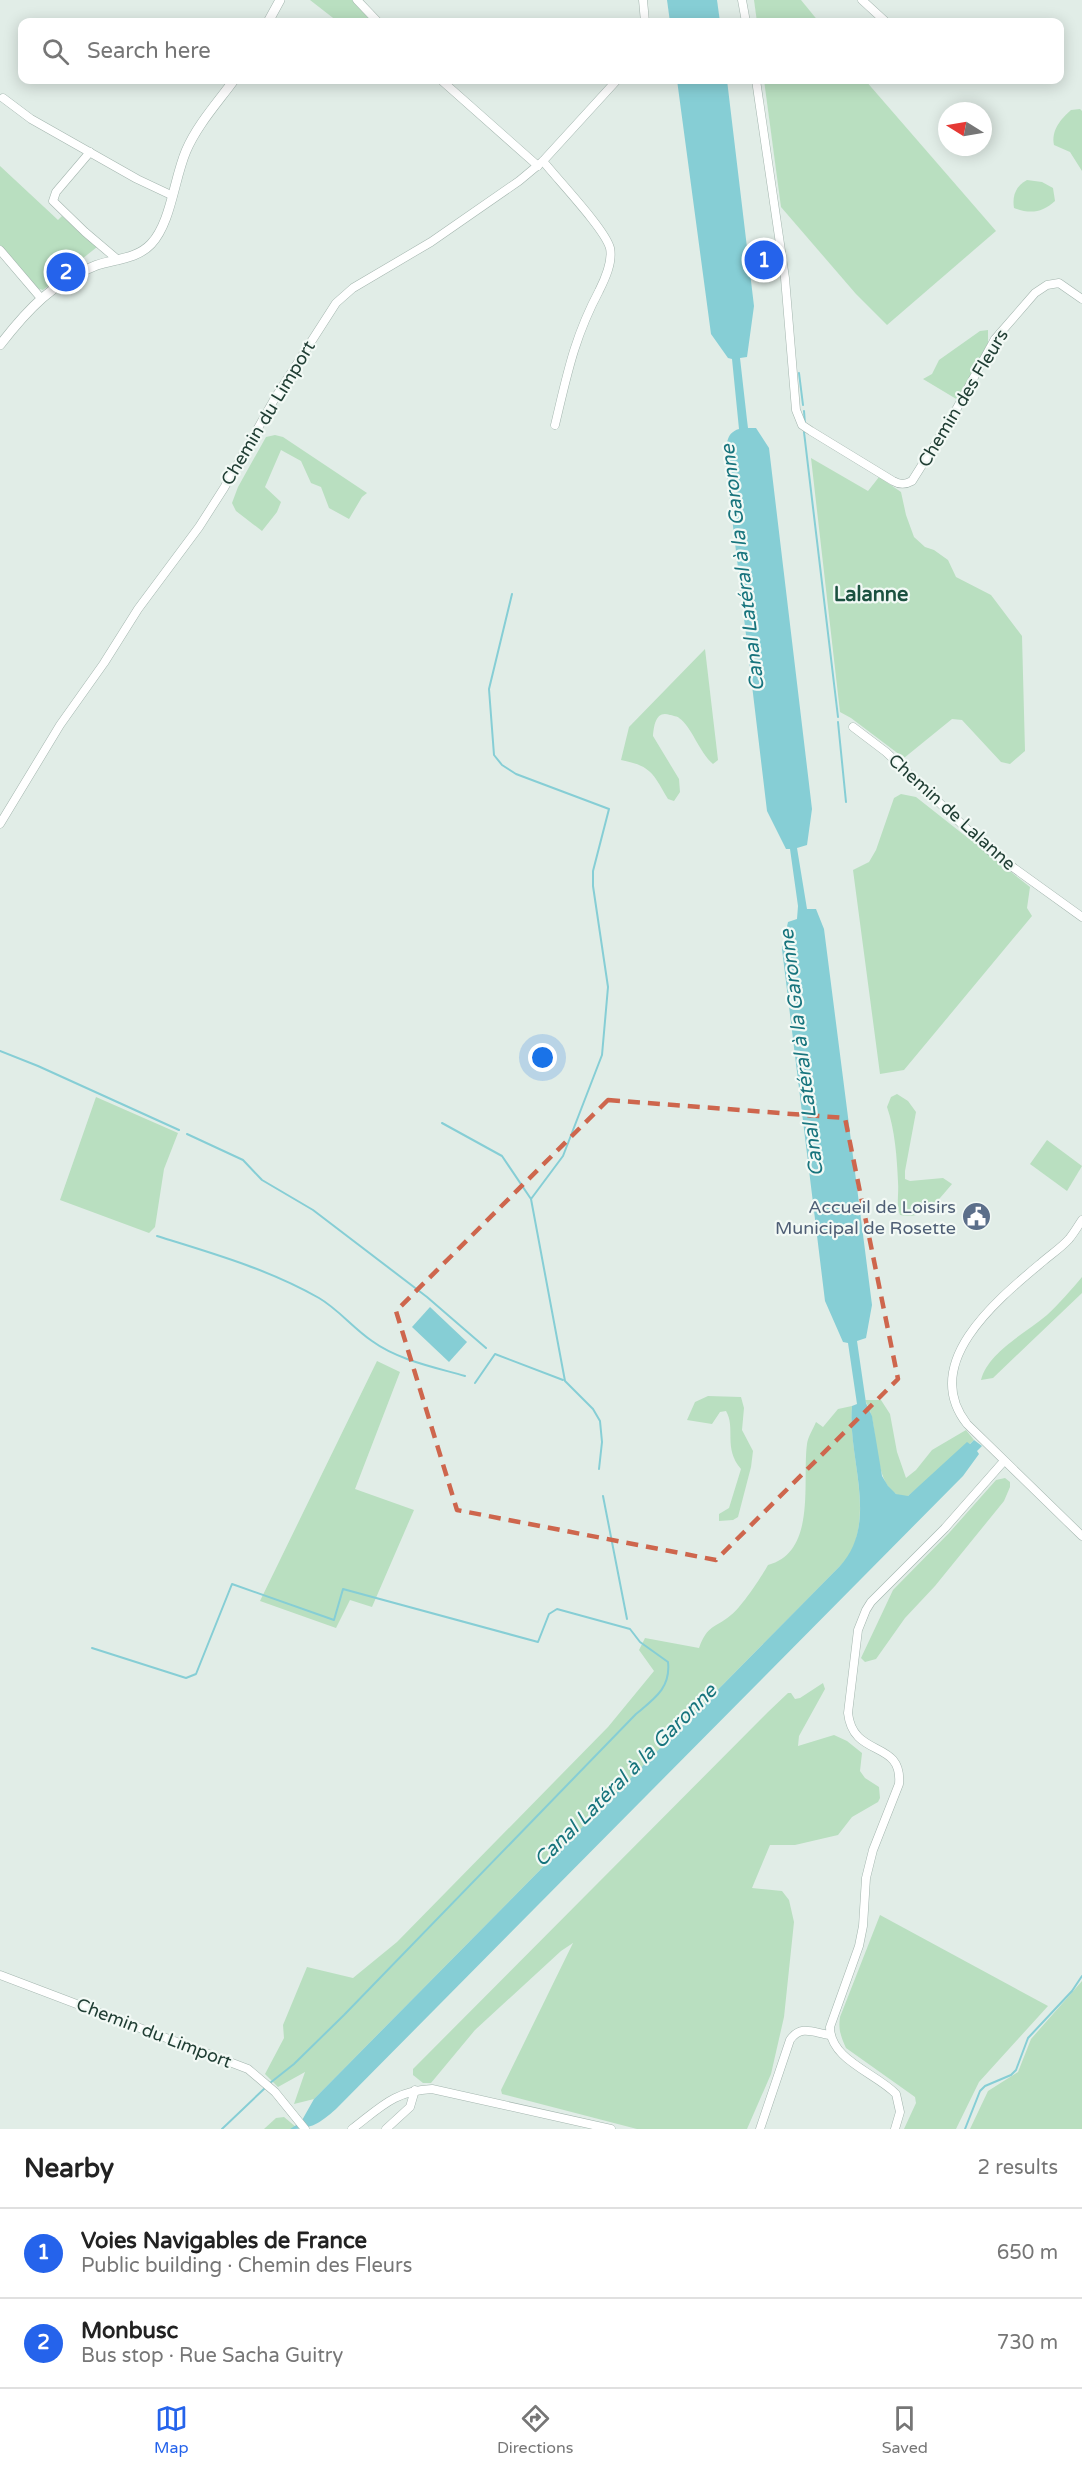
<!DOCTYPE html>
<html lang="en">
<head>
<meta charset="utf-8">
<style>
	body { margin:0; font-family:"Varela Round",sans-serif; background:#f6f6f6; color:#222 }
	.compass { position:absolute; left:938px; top:102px; width:54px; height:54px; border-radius:50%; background:#fff; box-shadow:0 3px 15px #0003; rotate:281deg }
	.you { position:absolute; left:543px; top:1058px; width:21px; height:21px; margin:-15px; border:4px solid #fff; border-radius:50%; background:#1a73e8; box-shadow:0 0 0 9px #1a73e833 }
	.badge { display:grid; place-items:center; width:39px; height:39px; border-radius:50%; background:#2563eb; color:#fff; font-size:20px; font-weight:700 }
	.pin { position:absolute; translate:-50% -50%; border:3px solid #fff; box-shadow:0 2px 6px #0006 }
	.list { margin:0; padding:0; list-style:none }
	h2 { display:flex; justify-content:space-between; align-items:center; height:78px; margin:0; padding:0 24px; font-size:26px }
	h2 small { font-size:20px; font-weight:400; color:#767676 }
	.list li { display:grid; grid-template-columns:39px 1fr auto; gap:18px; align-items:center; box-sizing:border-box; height:90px; padding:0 24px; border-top:2px solid #e0e0e0 }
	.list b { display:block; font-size:22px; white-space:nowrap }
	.list p { margin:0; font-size:20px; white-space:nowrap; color:#767676 }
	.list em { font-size:20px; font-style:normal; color:#767676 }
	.icon { flex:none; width:33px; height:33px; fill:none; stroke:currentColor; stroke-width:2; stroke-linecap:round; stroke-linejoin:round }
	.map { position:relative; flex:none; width:1082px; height:2129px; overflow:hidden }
	.search { position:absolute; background:#fff; box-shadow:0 3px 15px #0003; left:18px; right:18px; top:18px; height:66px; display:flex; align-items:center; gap:15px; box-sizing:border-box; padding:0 21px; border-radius:12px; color:#767676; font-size:22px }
	.sheet { height:258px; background:#fff }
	nav { display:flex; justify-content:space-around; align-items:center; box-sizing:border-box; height:84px; border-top:2px solid #e0e0e0; background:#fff; font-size:16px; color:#767676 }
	nav a { display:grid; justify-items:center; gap:3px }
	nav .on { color:#2563eb }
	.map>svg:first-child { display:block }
	.green { fill:#b9dfc0 }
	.water { fill:#86ced5 }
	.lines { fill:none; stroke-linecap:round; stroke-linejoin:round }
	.stream { stroke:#86ced5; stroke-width:2 }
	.minor-casing { stroke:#a3b5ae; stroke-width:9 }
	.tertiary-casing { stroke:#a3b5ae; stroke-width:10 }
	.minor { stroke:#fff; stroke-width:8 }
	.tertiary { stroke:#fff; stroke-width:9 }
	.marked { fill:none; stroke:#ce664d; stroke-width:4.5; stroke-dasharray:12 8; stroke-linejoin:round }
	.labels { text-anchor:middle; stroke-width:4.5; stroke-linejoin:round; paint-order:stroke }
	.street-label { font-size:18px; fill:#203e34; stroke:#f2f9f5 }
	.service-label { font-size:18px; fill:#4e5e75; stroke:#f2f9f5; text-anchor:end }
	.water-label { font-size:20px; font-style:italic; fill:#17747d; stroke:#f2f9f5 }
	.neighbourhood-label { font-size:20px; font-weight:bold; fill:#1b5140; stroke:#f2f9f5 }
</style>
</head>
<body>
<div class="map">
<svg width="1082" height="2129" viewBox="0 0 1082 2129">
	<rect width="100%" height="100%" fill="#e1ede7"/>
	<g class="green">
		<polygon points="310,0 352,0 370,20 368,22 337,21"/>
		<polygon points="754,0 801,0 819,22 757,22"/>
		<polygon points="764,80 865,80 996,231 887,325 856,294 781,207"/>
		<path d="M1080,109L1082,111V171L1070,152L1054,145C1051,130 1061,119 1071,110Z"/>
		<polygon points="0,166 58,220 62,216 97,247 43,290 36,288 0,245"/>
		<path d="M1027,180L1042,182L1053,188L1055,201C1042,213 1030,214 1014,208C1012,195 1016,186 1027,180Z"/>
		<polygon points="988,330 988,343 958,400 923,379 932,374 939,360 980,331"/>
		<polygon points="275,435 283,437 367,493 362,497 349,519 329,508 321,487 311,483 301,461 281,450 265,487 281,502 277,512 262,531 236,511 232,503 238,487 266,437"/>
		<polygon points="811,458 868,491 879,477 901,492 906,515 914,537 925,547 934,550 948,560 956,577 991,595 1022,636 1025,751 1010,764 1001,762 962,720 952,719 904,758 851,718 840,712"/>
		<path d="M705,649L718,760L713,764C699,752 692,727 679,718C679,717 671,715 670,715C656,710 654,725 653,736L679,779L680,792L674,801L668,799C653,774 652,766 621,760L629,727Z"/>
		<polygon points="901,794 916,797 1030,887 1027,908 1032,916 904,1070 880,1074 853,870 869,862 876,850 894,798"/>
		<path d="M897,1094L908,1101L916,1112L905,1171V1179L910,1181L943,1178L952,1184C938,1200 924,1221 900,1215C896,1204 899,1194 898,1182C897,1158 895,1130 887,1107L891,1097Z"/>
		<polygon points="96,1097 178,1133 164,1169 155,1227 149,1233 60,1200"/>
		<polygon points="1047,1140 1082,1166 1067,1191 1030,1164"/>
		<path d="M1082,1277V1293L993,1378L981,1380C988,1352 1026,1333 1047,1315C1059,1304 1071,1290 1082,1277Z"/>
		<polygon points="377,1361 400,1372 355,1489 414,1510 372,1607 350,1600 336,1628 260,1601"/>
		<path d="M708,1396L741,1397L744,1408L742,1430L753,1451L751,1467L738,1517L733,1520L719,1521V1514L729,1508L741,1469C723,1448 736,1428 726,1411L720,1412L712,1424L687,1420L695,1402Z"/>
		<path d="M865,1400H881L890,1414L897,1452L906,1478L916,1470L932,1450L966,1430L974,1440L908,1496C876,1500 877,1438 872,1418C871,1412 868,1406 865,1400Z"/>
		<path d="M852,1406C848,1457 874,1509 849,1557L314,2099L294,2104L305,2072L278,2087L265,2074L284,2038L283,2025L307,1967L353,1978L397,1942L608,1727L654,1671L639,1650L645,1638L699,1648C708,1624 714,1629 731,1615C741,1608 762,1576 768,1565C817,1552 802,1482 807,1444C808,1437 813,1429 816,1422L823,1427L838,1409Z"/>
		<polygon points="1005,1478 1010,1482 1010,1487 1004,1501 935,1586 905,1618 876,1659 865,1662 861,1658 893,1590 949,1533 996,1480"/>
		<polygon points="823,1683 825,1689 799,1736 798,1746 834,1735 847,1741 862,1753 860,1771 865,1778 879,1787 880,1798 878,1802 852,1817 838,1835 795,1845 770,1845 752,1888 782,1891 789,1900 794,1922 784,2017 771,2074 747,2129 637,2129 502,2094 501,2090 573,1943 561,1951 475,2030 431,2083 423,2083 413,2075 413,2069 768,1712 788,1693 791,1693 795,1699 800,1698"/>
		<path d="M880,1915L1048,2006L979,2082L956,2129H904L916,2103L915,2097L846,2048C841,2037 838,2029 840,2017Z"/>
		<polygon points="1082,1981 1082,2129 970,2129 988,2091 1018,2072 1031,2039"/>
		<polygon points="284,2117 296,2127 290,2129 264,2129 276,2118"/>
	</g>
	<g class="water">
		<polygon points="667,0 717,0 720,22 670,22"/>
		<path d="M677,80H727L754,306L747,357L740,358L747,420L748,428H756L769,448L812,809L807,845L797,848L807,909H816L824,929L872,1305L866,1338L857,1341L866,1403L872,1416L882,1476L888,1486L896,1494L908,1496L967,1442L970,1444L974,1440L982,1446L977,1451L979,1454L963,1476L336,2109C320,2123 312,2129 290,2129L301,2122L314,2099L840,1566C880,1522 847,1459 852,1406L857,1404L848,1343L843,1342L825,1301L782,949L788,922L797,919L798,906L790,849H786L767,811L725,459C727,446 725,433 739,429L732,359L728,358L711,334Z"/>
		<polygon points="430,1307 467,1342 449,1362 412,1327"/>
	</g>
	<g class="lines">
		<g class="stream">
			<polyline points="799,373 803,405"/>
			<polyline points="804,411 805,424"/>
			<polyline points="804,432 838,717"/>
			<polyline points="512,594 489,689 494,755 502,765 516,774 609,809 593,871 593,886 608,987 602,1055 563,1156 531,1199 565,1381 593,1409 600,1421 602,1442 599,1469"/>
			<polyline points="838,722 846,802"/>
			<polyline points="0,1051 38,1066 179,1130"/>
			<polyline points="442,1123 502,1156 531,1199"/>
			<polyline points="187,1134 243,1160 262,1180 313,1210 427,1297 486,1348"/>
			<path d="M157,1236C212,1253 268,1269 319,1298C338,1309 353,1328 372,1341C398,1360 434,1367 465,1376"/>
			<polyline points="475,1383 495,1354 563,1380"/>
			<polyline points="603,1496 627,1619"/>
			<path d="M92,1648L186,1678L196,1674L232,1584L334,1620L343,1589L538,1642L549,1614L557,1609L630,1629L640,1642L668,1662C671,1688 654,1699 636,1714L344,2015L294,2064L270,2083"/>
			<polyline points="222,2129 265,2088"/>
			<polyline points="965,2129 980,2091 985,2086 1011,2075 1016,2070 1028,2038 1072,1991 1082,1976"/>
		</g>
		<defs>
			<g id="minor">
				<polyline points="357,0 378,22"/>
				<polyline points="643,0 645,22"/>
				<polyline points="742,0 746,22"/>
				<polyline points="862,0 886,22"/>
				<polyline points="441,80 538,166"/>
				<path d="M756,80L785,278L796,410L802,425L811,431L893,481C900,485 905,485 912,481L951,419L995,339L1035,293L1047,285L1059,283L1082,299"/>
				<polyline points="3,98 31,119 137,179 171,195"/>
				<polyline points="90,152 56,192 53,201 85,232 118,260"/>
				<path d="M543,161C557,179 605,229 610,248C613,262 605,279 599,291C574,338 567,375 555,425"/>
				<polyline points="0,250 40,297"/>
				<polyline points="853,727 886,752 989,850 1082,917"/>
				<polyline points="0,824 60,725 104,663 138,609 199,527 224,488 275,398 336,303 353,288 431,242 519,181 543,161 617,80"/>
				<path d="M1082,1220C1078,1226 1074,1233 1069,1239C1061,1248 1050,1255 1041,1263C998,1299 919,1363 967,1424L1082,1536"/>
				<polyline points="0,1975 248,2069 275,2092 305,2129"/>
				<path d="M352,2129C381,2107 394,2091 432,2089L611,2129"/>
				<polyline points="386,2129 410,2107 415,2090"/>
				<path d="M760,2129L790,2040C801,2024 814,2033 830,2035"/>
				<path d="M895,2129L900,2112L896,2094C876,2073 830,2060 830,2027L859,1946L863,1926L866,1878L873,1850L899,1784C903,1739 853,1759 848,1713L858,1630L866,1610L871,1602L945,1528L1004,1461"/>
			</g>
			<g id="tertiary">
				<polyline points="268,22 280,0"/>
				<path d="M0,345C27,310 54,281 97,265C115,259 137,259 151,244C171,223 174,179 186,151C197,125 218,102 234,80"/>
			</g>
		</defs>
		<use href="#minor" class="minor-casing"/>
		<use href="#tertiary" class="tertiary-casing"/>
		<use href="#minor" class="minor"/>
		<use href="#tertiary" class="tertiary"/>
	</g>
	<path class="marked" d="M608,1100L845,1118L898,1379L716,1560L457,1510L396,1311Z"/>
	<defs>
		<symbol id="civic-disc" viewBox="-11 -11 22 22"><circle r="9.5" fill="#5c6f8a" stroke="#f2f9f5"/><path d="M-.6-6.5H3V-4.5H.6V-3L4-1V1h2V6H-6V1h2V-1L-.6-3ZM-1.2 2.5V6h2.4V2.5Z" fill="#fff"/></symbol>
	</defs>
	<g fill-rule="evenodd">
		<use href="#civic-disc" x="960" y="1200" width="33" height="33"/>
	</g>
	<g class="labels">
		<g class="street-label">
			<text transform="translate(963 398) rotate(-59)" y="6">Chemin des Fleurs</text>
			<text transform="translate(268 413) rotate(-59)" y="6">Chemin du Limport</text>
			<text transform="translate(952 812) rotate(42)" y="6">Chemin de Lalanne</text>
			<text transform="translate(154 2033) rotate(21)" y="6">Chemin du Limport</text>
		</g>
		<g class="service-label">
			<text x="956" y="1213">Accueil de Loisirs<tspan x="956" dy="21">Municipal de Rosette</tspan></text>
		</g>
		<g class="water-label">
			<text transform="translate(742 568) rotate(-97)" y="7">Canal Latéral à la Garonne</text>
			<text transform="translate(801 1053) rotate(-97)" y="7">Canal Latéral à la Garonne</text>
			<text transform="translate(625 1775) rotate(-45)" y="7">Canal Latéral à la Garonne</text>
		</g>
		<g class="neighbourhood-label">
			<text x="871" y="601">Lalanne</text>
		</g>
	</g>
</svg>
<svg class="compass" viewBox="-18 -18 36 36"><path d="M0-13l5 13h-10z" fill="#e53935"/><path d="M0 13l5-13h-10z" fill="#767676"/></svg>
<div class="you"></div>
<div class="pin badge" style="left:764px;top:260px">1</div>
<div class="pin badge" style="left:66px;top:272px">2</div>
<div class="search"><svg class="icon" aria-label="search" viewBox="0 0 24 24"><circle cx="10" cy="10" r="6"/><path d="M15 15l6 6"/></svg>Search here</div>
</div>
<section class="sheet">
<h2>Nearby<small>2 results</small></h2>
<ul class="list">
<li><span class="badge">1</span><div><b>Voies Navigables de France</b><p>Public building · Chemin des Fleurs</p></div><em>650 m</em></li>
<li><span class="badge">2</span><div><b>Monbusc</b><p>Bus stop · Rue Sacha Guitry</p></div><em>730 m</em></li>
</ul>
</section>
<nav>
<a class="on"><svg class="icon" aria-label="map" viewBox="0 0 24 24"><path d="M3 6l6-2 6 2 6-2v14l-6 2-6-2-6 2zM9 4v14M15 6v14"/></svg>Map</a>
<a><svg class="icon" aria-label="directions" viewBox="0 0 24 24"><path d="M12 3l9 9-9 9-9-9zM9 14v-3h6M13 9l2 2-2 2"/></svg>Directions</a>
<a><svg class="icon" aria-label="saved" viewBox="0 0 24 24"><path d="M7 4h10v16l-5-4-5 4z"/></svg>Saved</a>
</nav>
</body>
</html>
